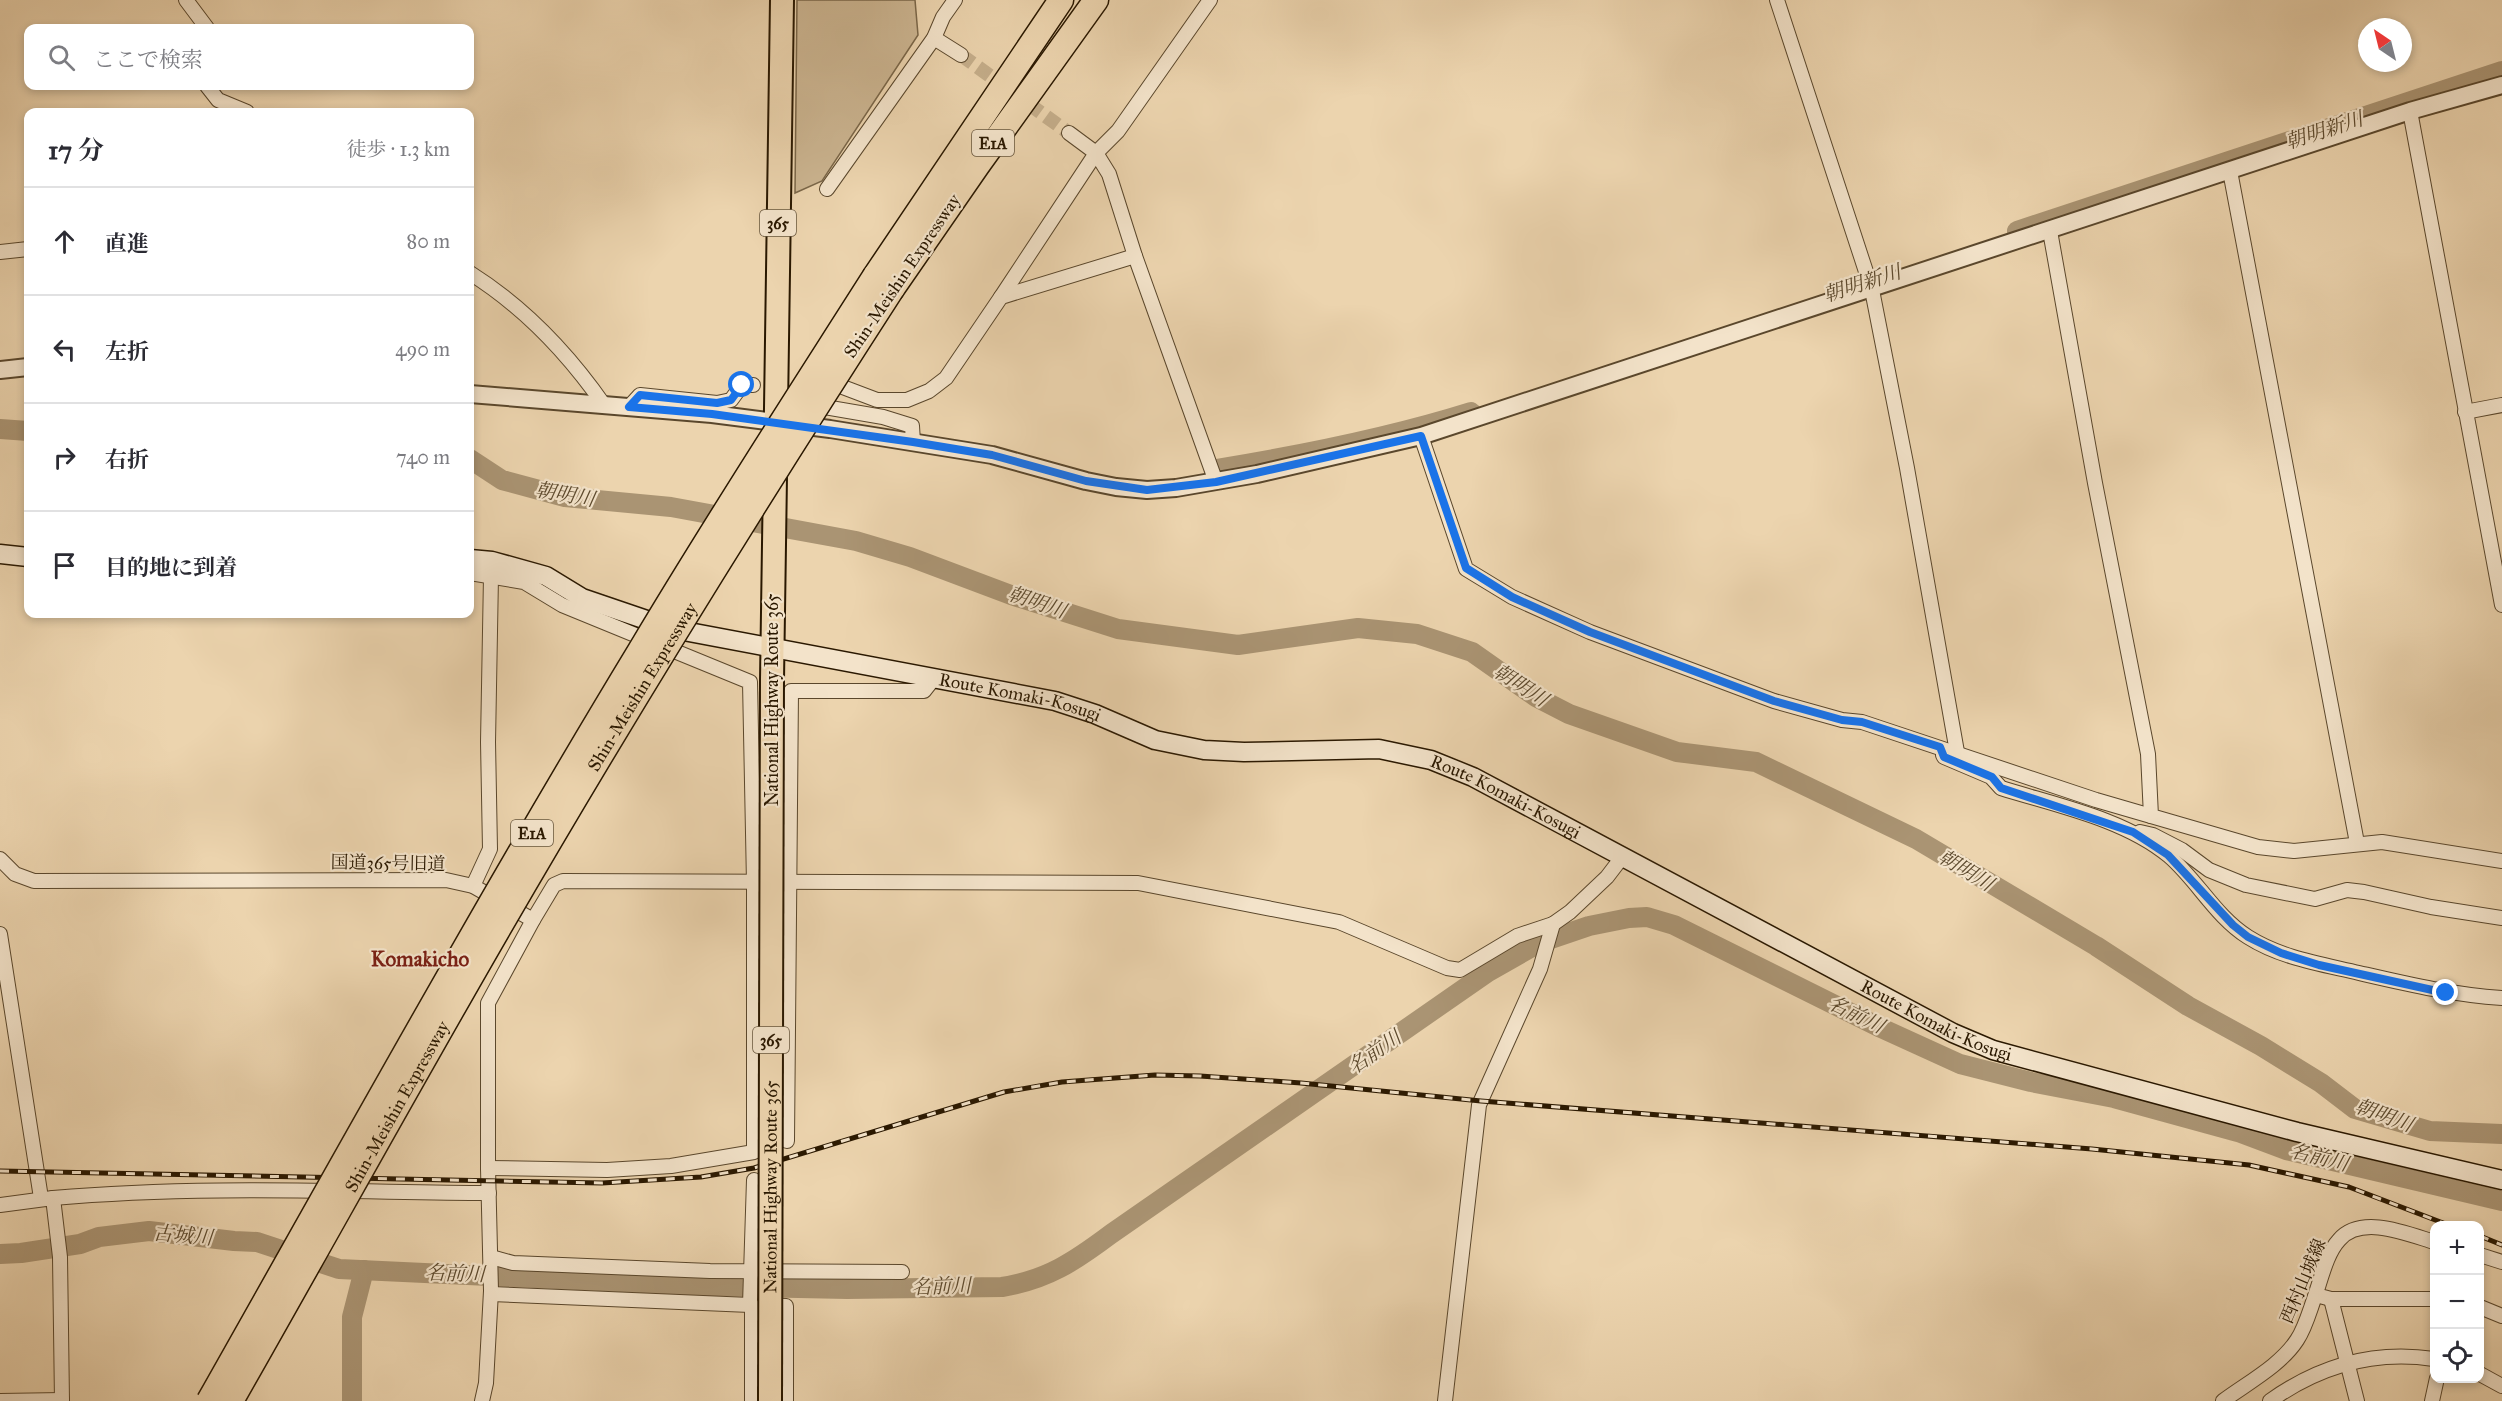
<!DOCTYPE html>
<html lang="ja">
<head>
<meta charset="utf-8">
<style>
	body { margin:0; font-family:"IM FELL Great Primer","Noto Serif JP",serif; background:#f7f7f7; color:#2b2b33 }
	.controls { position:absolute; right:18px; bottom:18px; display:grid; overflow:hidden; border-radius:12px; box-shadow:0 3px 9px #0003 }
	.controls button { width:54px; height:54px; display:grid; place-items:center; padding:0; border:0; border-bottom:2px solid #e1e1e2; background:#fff; color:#2b2b33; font:30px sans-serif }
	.compass { position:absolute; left:2358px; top:18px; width:54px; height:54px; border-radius:50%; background:#fff; box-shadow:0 3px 9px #0003; rotate:325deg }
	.stop { position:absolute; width:18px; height:18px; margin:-14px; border:4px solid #1a73e8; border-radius:50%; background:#fff }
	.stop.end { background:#1a73e8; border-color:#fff; box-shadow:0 2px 6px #0008 }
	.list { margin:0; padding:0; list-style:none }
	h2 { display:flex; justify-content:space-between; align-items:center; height:78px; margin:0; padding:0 24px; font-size:26px }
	h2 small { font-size:20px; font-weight:400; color:#7c7c81 }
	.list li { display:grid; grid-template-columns:39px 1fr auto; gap:18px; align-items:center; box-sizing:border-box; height:108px; padding:0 24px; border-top:2px solid #e1e1e2 }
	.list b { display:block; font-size:22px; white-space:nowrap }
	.list em { font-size:20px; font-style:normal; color:#7c7c81 }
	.icon { flex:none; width:33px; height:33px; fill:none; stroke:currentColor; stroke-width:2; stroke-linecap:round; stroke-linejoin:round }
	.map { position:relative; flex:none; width:2502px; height:1401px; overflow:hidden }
	.search { position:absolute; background:#fff; box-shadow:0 3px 9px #0003; left:24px; top:24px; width:450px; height:66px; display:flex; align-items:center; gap:15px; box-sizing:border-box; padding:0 21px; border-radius:12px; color:#7c7c81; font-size:22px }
	.panel { position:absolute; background:#fff; box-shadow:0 3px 9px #0003; left:24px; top:108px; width:450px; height:510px; border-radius:12px }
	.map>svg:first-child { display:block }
	.green { fill:#cbb490; stroke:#7a6648; stroke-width:1.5 }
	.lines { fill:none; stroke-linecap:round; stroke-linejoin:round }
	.river { stroke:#aa9473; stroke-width:20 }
	.minor-tunnel { stroke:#c5ae8b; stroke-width:14; stroke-dasharray:14 7; stroke-linecap:butt }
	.minor-casing { stroke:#5a472c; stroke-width:16 }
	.tertiary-casing { stroke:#5a472c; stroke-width:20 }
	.secondary-casing { stroke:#2a1800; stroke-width:21 }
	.trunk-casing { stroke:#2a1800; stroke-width:26 }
	.motorway-casing { stroke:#2a1800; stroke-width:27 }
	.minor { stroke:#f3e3ca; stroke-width:14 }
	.tertiary { stroke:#f3e3ca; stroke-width:16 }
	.secondary { stroke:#f3e3ca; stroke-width:18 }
	.trunk { stroke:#ecd4ae; stroke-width:22 }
	.motorway { stroke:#ecd4ae; stroke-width:24 }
	.rail-casing { stroke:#2a1800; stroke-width:5 }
	.rail { stroke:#f3e3ca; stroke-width:3; stroke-dasharray:9; stroke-linecap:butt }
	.trunk-bridge-casing { stroke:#2a1800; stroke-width:26; stroke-linecap:butt }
	.motorway-bridge-casing { stroke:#2a1800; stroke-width:27; stroke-linecap:butt }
	.trunk-bridge { stroke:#ecd4ae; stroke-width:22 }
	.motorway-bridge { stroke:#ecd4ae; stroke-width:24 }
	.route { stroke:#1a73e8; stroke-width:8 }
	.labels { text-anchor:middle; stroke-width:4.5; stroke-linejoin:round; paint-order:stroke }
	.shield { fill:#f3e3ca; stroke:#66553d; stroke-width:1.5 }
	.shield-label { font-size:16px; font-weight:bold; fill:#2a1800 }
	.street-label { font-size:18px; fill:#2a1800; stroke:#f3e3ca }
	.water-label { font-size:20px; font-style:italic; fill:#5d4a2e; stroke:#f3e3ca }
	.quarter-label { font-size:21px; font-weight:bold; fill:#7a1f14; stroke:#f3e3ca }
</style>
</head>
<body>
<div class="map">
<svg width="2502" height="1401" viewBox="0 0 2502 1401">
	<rect width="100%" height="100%" fill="#ecd4ae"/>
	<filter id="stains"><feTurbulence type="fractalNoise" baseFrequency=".00333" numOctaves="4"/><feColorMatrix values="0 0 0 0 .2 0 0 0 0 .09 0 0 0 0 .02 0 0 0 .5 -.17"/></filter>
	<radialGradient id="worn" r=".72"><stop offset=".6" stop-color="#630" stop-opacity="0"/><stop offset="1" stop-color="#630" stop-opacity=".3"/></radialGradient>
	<polygon class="green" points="797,0 915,0 918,35 822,181 795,193"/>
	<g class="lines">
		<g class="river">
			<polyline points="2017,231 2502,71"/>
			<polyline points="0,429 28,431"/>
			<polyline points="470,459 502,480 565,497 671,507 856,541 910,557 1011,595 1118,629 1238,645 1358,628 1417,634 1472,652 1536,697 1569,714 1677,752 1756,762 1916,839 2096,946 2188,1006 2261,1046 2321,1083 2355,1109 2430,1131 2502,1134"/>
			<path d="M1216,469C1302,455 1388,438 1471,412"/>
			<path d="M0,1254L21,1253L80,1244L99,1237L149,1231L234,1241L257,1242L339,1269L706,1286L847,1289L1002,1287C1047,1280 1075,1261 1111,1234L1488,972L1539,943L1589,926L1629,918L1647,917L1674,925L1881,1028L1960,1064L2031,1082L2114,1098L2238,1132L2286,1150L2502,1201"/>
			<polyline points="352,1401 352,1317 364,1270"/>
		</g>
		<polyline class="minor-tunnel" points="961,55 1069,133"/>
		<defs>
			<g id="minor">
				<polyline points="186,0 207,28"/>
				<polyline points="1777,0 1872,290 1907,468 1957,752"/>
				<polyline points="934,38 961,55"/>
				<polyline points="207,86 218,100 247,112"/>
				<polyline points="2410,111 2502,605"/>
				<polyline points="1069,133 1096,153 1109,174 1135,256 1216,482"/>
				<polyline points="2230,171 2357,843"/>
				<polyline points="827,189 934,38 943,17 955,0"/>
				<polyline points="2050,231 2095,483 2148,754 2151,816 2258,847 2294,851 2382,842 2502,861"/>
				<polyline points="0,252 28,249"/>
				<path d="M470,273C524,307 567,352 604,405"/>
				<polyline points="1001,297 1096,153 1118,131 1210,0"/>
				<polyline points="827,386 840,386 877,400 907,400 929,391 946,378 1001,297 1135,256"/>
				<polyline points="813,405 883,417 912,426 913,442"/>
				<polyline points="629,407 640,395 717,403 731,400 742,385 753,385"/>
				<polyline points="2465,412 2502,405"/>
				<polyline points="1421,436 1466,569 1512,597 1590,632 1774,701 1842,720 1862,722 2096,800 2151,816"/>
				<polyline points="470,573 524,582 562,605 750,682 754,883 754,1152 671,1166 607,1170 488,1168"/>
				<path d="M1943,755L1944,757L1991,777L2001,788C2055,805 2125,819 2169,856C2197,880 2216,917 2248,937C2281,958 2321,964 2359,973C2407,984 2453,995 2502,998"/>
				<polyline points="2140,832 2153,835 2182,850 2209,870 2246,885 2315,899 2347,890 2364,892 2431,907 2502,918"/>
				<polyline points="0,859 15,874 34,881 446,880 473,886 533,920 488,1003 488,1168 491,1291 486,1383 482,1401"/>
				<polyline points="473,886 490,849 488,742 491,576"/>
				<polyline points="533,920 554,885 563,881 1138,883 1339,922 1447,968 1460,970 1517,936 1553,924"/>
				<polyline points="0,934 41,1198"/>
				<polyline points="787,1141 791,691 924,691 935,677"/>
				<path d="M53,1198C198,1185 344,1192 489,1193"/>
				<polyline points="0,1205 53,1198 60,1257 62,1401"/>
				<polyline points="2480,1255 2502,1262"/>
				<polyline points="491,1257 513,1263 710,1271 902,1272"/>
				<polyline points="491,1294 750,1305"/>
				<polyline points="2316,1295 2331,1299 2434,1299"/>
				<polyline points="2331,1299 2357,1401"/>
				<polyline points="764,1305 786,1306 786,1401"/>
				<polyline points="2480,1307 2502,1316"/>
				<polyline points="2480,1374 2502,1386"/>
				<polyline points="0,1401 62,1400"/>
				<polyline points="752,1401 752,1305 750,1305 754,1180"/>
				<polyline points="1445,1401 1479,1105 1540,969 1553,924 1570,912 1607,877 1623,856"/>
				<path d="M2223,1401C2247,1383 2280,1366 2297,1340C2305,1328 2309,1313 2314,1299C2321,1280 2326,1254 2339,1240C2361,1214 2408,1234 2434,1242"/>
				<path d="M2270,1401C2319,1366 2374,1350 2434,1359"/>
				<polyline points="2432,1401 2437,1378"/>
			</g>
			<g id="tertiary">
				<polyline points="0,370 28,367"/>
				<polyline points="470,394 712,414 830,429 992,455 1086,481 1116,487 1147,490 1176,488 1257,474 1421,436 2410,111 2502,85"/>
			</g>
			<g id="secondary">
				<polyline points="0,554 28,557"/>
				<path id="s1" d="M470,559L492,561L546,576L582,598L673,629L1055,701L1095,714L1155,740L1204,750L1244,752L1379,749L1431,760L1473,777L1953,1033L1993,1050L2297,1132L2502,1180"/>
			</g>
			<polyline id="trunk" points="772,680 782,0"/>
			<g id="motorway">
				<polyline points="875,276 1061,0"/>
				<polyline points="892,289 977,166 1096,0"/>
			</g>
		</defs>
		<use href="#minor" class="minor-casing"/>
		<use href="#tertiary" class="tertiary-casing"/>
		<use href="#secondary" class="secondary-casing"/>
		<use href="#trunk" class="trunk-casing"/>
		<use href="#motorway" class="motorway-casing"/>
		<use href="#minor" class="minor"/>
		<use href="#tertiary" class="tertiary"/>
		<use href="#secondary" class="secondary"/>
		<use href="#trunk" class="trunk"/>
		<use href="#motorway" class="motorway"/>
		<defs>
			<g id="rail">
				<polyline points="0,1171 602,1183 701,1177 754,1168 1004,1092 1062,1082 1155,1075 1200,1076 1301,1083 1481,1101 2092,1149 2249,1165 2349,1187 2451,1226"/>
				<polyline points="2480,1236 2502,1245"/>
			</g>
		</defs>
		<use href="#rail" class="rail-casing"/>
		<use href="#rail" class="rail"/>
		<defs>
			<g id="trunk-bridge">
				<path id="s2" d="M770,1401L772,680"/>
			</g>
			<g id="motorway-bridge">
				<path d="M209,1401C351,1150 491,896 641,649C716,523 796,400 875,276"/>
				<path id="s3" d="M231,1401C321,1243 409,1083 500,926C625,710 757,498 892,289"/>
			</g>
		</defs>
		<use href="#trunk-bridge" class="trunk-bridge-casing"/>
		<use href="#motorway-bridge" class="motorway-bridge-casing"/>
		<use href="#trunk-bridge" class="trunk-bridge"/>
		<use href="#motorway-bridge" class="motorway-bridge"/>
	</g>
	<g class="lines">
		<polyline class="route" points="742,385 731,400 717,403 640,395 629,407 712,414 913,442 992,455 1086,481 1147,490 1216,482 1421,436 1466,568 1512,597 1590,632 1774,701 1842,720 1862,722 1940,747 1944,757 1992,777 2001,788 2133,832 2168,855 2233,925 2248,937 2281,953 2319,965 2446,993"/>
	</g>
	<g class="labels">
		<g class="shield">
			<rect x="972" y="130" width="42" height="26" rx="4.5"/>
			<rect x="760" y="210" width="36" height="26" rx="4.5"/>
			<rect x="511" y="820" width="42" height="26" rx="4.5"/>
			<rect x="753" y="1027" width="36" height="26" rx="4.5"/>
		</g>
		<g class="shield-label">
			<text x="993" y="149">E1A</text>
			<text x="778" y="229">365</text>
			<text x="532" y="839">E1A</text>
			<text x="771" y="1046">365</text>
		</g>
		<g class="street-label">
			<text transform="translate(902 276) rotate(-56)" y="6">Shin-Meishin Expressway</text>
			<text dy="6" stroke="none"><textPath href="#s3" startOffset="824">Shin-Meishin Expressway</textPath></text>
			<text dy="6" stroke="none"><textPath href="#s1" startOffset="570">Route Komaki-Kosugi</textPath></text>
			<text transform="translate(772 700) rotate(-90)" y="6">National Highway Route 365</text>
			<text dy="6" stroke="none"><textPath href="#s1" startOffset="1074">Route Komaki-Kosugi</textPath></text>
			<text transform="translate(388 863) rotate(1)" y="6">国道365号旧道</text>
			<text dy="6" stroke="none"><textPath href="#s1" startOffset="1560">Route Komaki-Kosugi</textPath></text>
			<text dy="6" stroke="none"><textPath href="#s3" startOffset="338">Shin-Meishin Expressway</textPath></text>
			<text dy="6" stroke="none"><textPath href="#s2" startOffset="214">National Highway Route 365</textPath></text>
			<text transform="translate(2303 1281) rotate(-67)" y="6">西村山城線</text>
		</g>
		<g class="water-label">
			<text transform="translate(2324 130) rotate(-18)" y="7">朝明新川</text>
			<text transform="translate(1862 283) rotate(-18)" y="7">朝明新川</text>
			<text transform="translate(565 494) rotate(10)" y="7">朝明川</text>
			<text transform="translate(1037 602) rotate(19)" y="7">朝明川</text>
			<text transform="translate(1521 685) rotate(33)" y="7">朝明川</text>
			<text transform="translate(1966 870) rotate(31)" y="7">朝明川</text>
			<text transform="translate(1856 1014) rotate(26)" y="7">名前川</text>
			<text transform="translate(1374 1052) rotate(-35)" y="7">名前川</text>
			<text transform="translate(2384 1115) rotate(20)" y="7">朝明川</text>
			<text transform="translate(2319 1157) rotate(14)" y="7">名前川</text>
			<text transform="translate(183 1235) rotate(5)" y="7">古城川</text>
			<text transform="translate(455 1273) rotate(2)" y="7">名前川</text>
			<text transform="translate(941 1286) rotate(-2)" y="7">名前川</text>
		</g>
		<g class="quarter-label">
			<text x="420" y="966">Komakicho</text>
		</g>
	</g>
	<rect width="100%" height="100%" filter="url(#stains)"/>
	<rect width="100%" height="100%" fill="url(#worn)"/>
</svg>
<div class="controls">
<button>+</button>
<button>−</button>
<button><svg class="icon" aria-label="locate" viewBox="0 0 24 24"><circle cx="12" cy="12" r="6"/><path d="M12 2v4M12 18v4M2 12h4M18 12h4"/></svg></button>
</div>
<svg class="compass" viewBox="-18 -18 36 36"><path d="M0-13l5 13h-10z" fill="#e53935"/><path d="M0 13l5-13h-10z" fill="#7c7c81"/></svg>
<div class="stop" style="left:742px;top:385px"></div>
<div class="stop end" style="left:2446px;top:993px"></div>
<div class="search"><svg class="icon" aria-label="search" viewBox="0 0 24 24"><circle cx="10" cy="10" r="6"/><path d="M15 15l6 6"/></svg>ここで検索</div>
<section class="panel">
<h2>17 分<small>徒歩 · 1.3 km</small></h2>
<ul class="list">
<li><svg class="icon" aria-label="ahead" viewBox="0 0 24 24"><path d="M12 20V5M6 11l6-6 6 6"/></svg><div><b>直進</b></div><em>80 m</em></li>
<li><svg class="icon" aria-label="left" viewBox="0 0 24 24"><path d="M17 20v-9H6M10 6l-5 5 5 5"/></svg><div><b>左折</b></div><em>490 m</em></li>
<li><svg class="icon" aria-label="right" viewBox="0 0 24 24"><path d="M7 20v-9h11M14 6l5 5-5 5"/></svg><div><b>右折</b></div><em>740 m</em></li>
<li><svg class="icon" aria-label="arrive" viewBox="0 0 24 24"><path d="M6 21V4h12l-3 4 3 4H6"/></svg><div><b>目的地に到着</b></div></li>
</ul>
</section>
</div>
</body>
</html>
